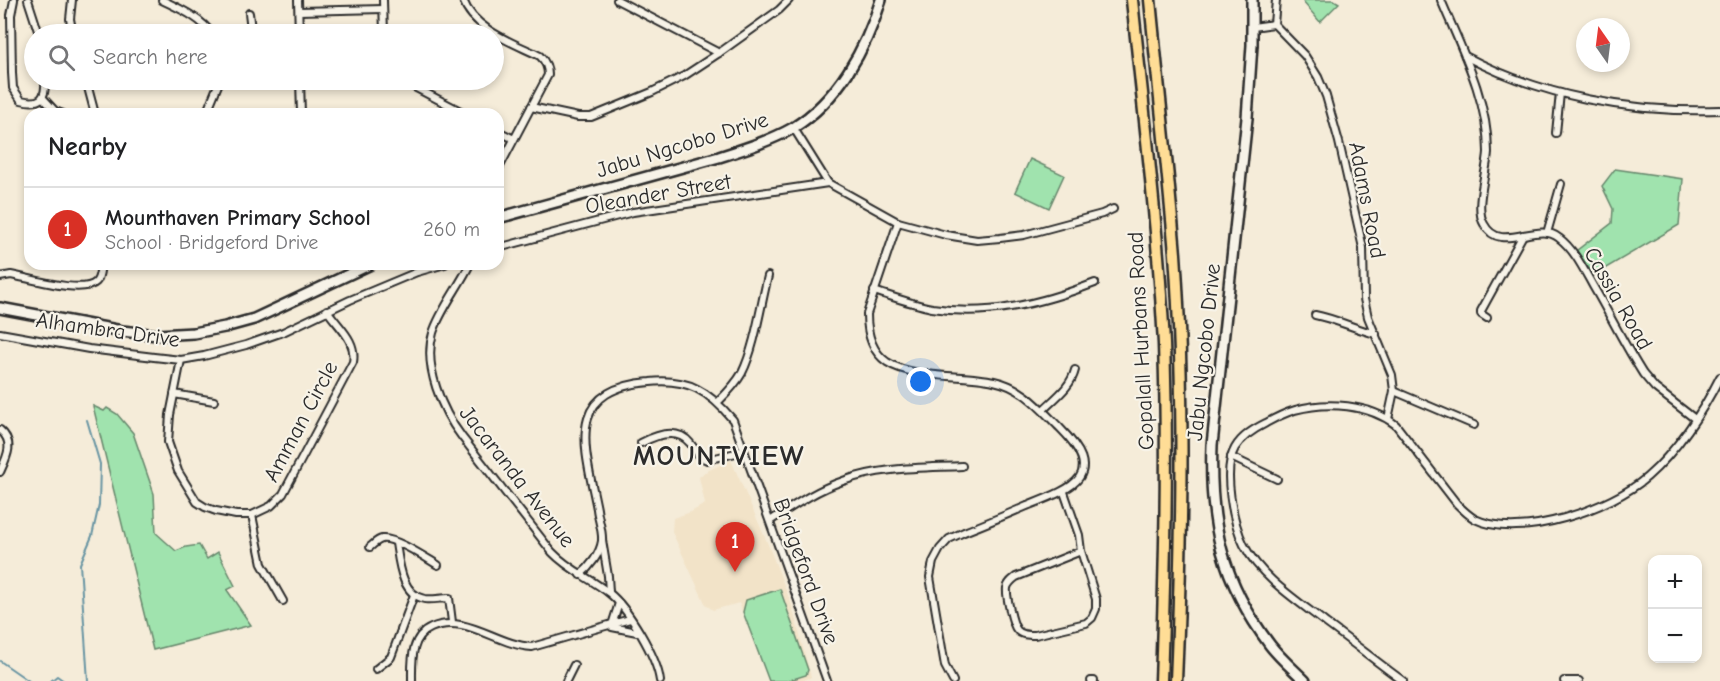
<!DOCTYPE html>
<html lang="en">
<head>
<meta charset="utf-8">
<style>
	body { margin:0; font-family:"Comic Neue",sans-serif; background:#f2f2f2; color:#202124 }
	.controls { position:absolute; right:18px; bottom:18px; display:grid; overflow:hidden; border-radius:12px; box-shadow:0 3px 9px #0003 }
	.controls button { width:54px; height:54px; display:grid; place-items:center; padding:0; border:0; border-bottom:2px solid #e0e0e0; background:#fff; color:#202124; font:30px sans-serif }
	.compass { position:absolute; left:1576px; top:18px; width:54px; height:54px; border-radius:50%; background:#fff; box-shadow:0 3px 9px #0003; rotate:346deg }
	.you { position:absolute; left:921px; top:382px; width:21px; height:21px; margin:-15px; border:4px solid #fff; border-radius:50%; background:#1a73e8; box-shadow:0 0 0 9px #1a73e833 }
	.badge { display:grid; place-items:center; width:39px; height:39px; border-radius:50%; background:#d93025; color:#fff; font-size:20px; font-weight:700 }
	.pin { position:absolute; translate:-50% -50px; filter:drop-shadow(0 2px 3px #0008) }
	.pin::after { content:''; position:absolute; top:32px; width:21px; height:18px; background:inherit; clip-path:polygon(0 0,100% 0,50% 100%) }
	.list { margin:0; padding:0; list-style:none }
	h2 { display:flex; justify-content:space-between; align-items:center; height:78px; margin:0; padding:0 24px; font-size:26px }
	h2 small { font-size:20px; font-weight:400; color:#757577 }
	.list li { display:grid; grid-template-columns:39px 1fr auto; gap:18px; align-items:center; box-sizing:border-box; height:84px; padding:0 24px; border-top:2px solid #e0e0e0 }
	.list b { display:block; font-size:22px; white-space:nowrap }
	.list p { margin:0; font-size:20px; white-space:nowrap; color:#757577 }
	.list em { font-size:20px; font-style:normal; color:#757577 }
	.icon { flex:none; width:33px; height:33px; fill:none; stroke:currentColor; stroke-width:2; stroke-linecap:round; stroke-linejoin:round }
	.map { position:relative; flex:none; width:1720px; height:681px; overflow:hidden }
	.search { position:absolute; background:#fff; box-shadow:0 3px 9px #0003; left:24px; top:24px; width:480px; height:66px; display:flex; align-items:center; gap:15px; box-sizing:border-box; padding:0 21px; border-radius:33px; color:#757577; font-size:22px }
	.panel { position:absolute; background:#fff; box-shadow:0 3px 9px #0003; left:24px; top:108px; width:480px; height:162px; border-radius:18px }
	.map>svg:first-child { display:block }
	.built { fill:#f2e3c8 }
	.green { fill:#a0e3ae; stroke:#66876c; stroke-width:1.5 }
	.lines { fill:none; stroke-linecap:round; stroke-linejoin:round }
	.stream { stroke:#6995a3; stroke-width:2 }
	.minor-casing { stroke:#2b2b2b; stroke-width:10 }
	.secondary-casing { stroke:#2b2b2b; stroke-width:14 }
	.primary-casing { stroke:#2b2b2b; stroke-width:15 }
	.minor { stroke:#f7f3e8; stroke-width:6 }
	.secondary { stroke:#f7f3e8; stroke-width:9 }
	.primary { stroke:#ffdd96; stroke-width:10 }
	.labels { text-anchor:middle; stroke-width:4.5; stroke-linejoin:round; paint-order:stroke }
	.street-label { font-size:22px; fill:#2b2b2b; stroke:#f7f3e8 }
	.district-label { font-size:28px; font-weight:bold; letter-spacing:1.5px; fill:#2b2b2b; stroke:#f7f3e8 }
</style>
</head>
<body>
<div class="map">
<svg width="1720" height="681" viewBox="0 0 1720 681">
	<rect width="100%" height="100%" fill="#f5ecd9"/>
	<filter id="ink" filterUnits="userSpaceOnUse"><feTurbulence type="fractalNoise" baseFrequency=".0167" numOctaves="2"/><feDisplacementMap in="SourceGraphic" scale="12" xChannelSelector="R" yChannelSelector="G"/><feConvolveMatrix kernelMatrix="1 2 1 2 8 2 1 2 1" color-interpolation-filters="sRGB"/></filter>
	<g filter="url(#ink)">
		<polygon class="built" points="731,460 767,542 791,603 811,677 802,681 769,681 739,603 713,610 706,605 672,532 673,518 691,512 705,504 699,477 707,471"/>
		<g class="green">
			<polygon points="1304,0 1334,0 1339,3 1320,22 1303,2"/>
			<polygon points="1030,159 1064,175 1049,208 1015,192"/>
			<polygon points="1615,169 1683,179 1679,225 1594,275 1576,251 1612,223 1613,209 1602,186"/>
			<polygon points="93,406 104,411 107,408 117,414 133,433 154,494 156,533 176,551 186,547 199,545 207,559 218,552 235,586 227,590 251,625 153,650"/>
			<polygon points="780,589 808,670 806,675 787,681 769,681 743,612 746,600"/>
		</g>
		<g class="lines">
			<g class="stream">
				<polyline points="87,420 100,464 99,505 92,536 80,564 88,681"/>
				<polyline points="0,661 29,681"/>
				<polyline points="51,681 57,676 64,681"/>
			</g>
			<defs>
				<g id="minor">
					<path d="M14,0L11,15L12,73L13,88L21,100C41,105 46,98 45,80"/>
					<polyline points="28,0 39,34"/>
					<polyline points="72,0 70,19 73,34"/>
					<path d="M162,0C180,9 200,17 212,34"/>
					<polyline points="298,0 299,34"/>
					<polyline points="383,0 384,34"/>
					<path d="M463,0C474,30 514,43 540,56C546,62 548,67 548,75L498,170"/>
					<polyline points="617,0 719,53"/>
					<path d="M1441,0C1461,48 1488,99 1488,152C1487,172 1474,207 1484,224C1500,255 1537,220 1559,238C1574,249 1584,270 1593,286C1610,315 1625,346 1643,374L1655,388L1695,419"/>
					<polyline points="299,11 383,9"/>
					<polyline points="1274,24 1305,56 1318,77 1326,96 1339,142 1363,248 1364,299 1368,317 1392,375 1394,391 1388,419"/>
					<polyline points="1274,24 1276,0"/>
					<polyline points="1253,27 1274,24"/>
					<polyline points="247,34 251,29 249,13"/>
					<path d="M1465,56C1542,97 1633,113 1720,110"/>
					<polyline points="86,80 95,114"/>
					<polyline points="300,80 301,114"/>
					<polyline points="401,80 466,114"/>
					<polyline points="43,98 55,111 63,114"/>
					<polyline points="531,107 578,117 591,117 652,92 684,76 719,53 779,10 789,0"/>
					<polyline points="206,114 220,80"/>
					<polyline points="793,127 828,183 898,222 946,235 977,240 1000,238 1024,235 1102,214 1113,209"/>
					<polyline points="498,131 514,139"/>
					<polyline points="1556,133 1560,93"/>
					<path d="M898,222L867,314C867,333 871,351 887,362C913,379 963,374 994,381C1023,387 1040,408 1060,428C1108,476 1073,488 1027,506C1006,515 985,524 964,532L949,539L940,549L933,562L930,577L945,666L953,681"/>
					<polyline points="1547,233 1561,184"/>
					<polyline points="498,248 633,212 828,183"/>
					<path d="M470,264C460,285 439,312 433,333C423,366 442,411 462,437L552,552C569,570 590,578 609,593C628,608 657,657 660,681"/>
					<path d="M0,277L11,275C29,278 83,295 96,282C100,278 100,270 101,264"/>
					<path d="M874,291C893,297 912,304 932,308C989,317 1042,303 1095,283"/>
					<path d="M1315,315C1336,319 1355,329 1376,334"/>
					<polyline points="1487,318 1481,314 1481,311 1523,235"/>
					<polyline points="0,333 89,349 154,357 181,360 204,356 246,345 283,332 350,300 417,272 445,264"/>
					<path d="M181,360L170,415L168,442L178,471L197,502L205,507L216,511L236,515H252L271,506L283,494L353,362C357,340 338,327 327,310"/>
					<polyline points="1394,391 1474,425"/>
					<polyline points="174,394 214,401"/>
					<path d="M718,402C727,393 736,384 742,373C755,347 761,304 768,276"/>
					<path d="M1043,410C1055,398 1071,387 1075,370"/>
					<path d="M0,430C15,442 7,457 0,472"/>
					<path d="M641,443C656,435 677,427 690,443C696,450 698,457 707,460L744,451"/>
					<polyline points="1231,457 1277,479"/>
					<path d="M1064,492L1079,535L1081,551L1096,599V609L1092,618L1086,623L1035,635C1028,635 1021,635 1017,630C1012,624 1006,595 1007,588C1008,583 1012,580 1016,577L1081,551"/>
					<polyline points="252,515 262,564 283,601"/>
					<path d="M770,521C793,506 816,490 843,481C880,467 922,468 962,466"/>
					<polyline points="602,540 608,576 609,592"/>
					<path d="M396,543C399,561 401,595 425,599C433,600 441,598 449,598L452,622"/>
					<path d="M370,547C374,544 377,540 382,539C395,537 426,558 438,565"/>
					<path d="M580,575C590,567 600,554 602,541C603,531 598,519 597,509C585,448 563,389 650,382C688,378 709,391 733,420L827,681"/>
					<polyline points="612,625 619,603"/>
					<polyline points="612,627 637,632"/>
					<polyline points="376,669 391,657 414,595"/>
					<path d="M412,681C412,662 410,637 431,628C466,613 496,645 532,647L630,619"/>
					<polyline points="566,681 574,665"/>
					<polyline points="1091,681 1094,681"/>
					<path d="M1403,681C1377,662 1352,642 1326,623C1298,601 1261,578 1244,545C1233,523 1222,470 1235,448C1242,436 1254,429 1266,423C1275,418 1285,413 1295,410C1327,401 1369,404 1396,425L1457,504C1463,510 1468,515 1475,519C1520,541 1612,508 1647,477C1676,452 1703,411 1720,377"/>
					<polyline points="1564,681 1579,681"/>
				</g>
				<g id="secondary">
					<path d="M1252,0V45L1247,118L1212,445C1209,524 1222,581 1270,645C1280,658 1293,669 1305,681"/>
					<path d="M498,218L719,157C744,149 770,141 793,128C838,100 866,49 881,0"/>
					<polyline points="0,308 122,331 157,335 194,333 225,327 254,319 371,264"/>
				</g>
				<g id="primary">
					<path d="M1132,0C1144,114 1158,229 1164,344C1168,457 1165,569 1161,681"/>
					<path d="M1150,0C1158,84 1168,169 1175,254C1185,396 1182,539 1176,681"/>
				</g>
			</defs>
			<use href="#minor" class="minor-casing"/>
			<use href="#secondary" class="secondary-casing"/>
			<use href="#primary" class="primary-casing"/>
			<use href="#minor" class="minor"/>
			<use href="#secondary" class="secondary"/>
			<use href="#primary" class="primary"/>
		</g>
	</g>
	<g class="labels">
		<g class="street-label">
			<text transform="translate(682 144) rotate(-17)" y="8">Jabu Ngcobo Drive</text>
			<text transform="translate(658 193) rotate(-10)" y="8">Oleander Street</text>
			<text transform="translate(1368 200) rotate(79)" y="8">Adams Road</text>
			<text transform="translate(1619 298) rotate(60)" y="8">Cassia Road</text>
			<text transform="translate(108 329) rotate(8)" y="8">Alhambra Drive</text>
			<text transform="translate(1140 341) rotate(-93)" y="8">Gopalall Hurbans Road</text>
			<text transform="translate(1203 352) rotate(-84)" y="8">Jabu Ngcobo Drive</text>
			<text transform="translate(300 421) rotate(-62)" y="8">Amman Circle</text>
			<text transform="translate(518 476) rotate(52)" y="8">Jacaranda Avenue</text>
			<text transform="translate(807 571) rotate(70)" y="8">Bridgeford Drive</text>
		</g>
		<g class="district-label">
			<text x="719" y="465">MOUNTVIEW</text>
		</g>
	</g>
</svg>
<div class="controls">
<button>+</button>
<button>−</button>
</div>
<svg class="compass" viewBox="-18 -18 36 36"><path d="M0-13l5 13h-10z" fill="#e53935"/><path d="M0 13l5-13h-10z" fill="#757577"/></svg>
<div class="you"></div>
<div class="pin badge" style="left:735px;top:572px">1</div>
<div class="search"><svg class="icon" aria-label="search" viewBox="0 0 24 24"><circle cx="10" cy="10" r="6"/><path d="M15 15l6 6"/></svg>Search here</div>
<section class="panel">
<h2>Nearby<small></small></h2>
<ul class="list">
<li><span class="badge">1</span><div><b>Mounthaven Primary School</b><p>School · Bridgeford Drive</p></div><em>260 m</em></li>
</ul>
</section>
</div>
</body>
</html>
